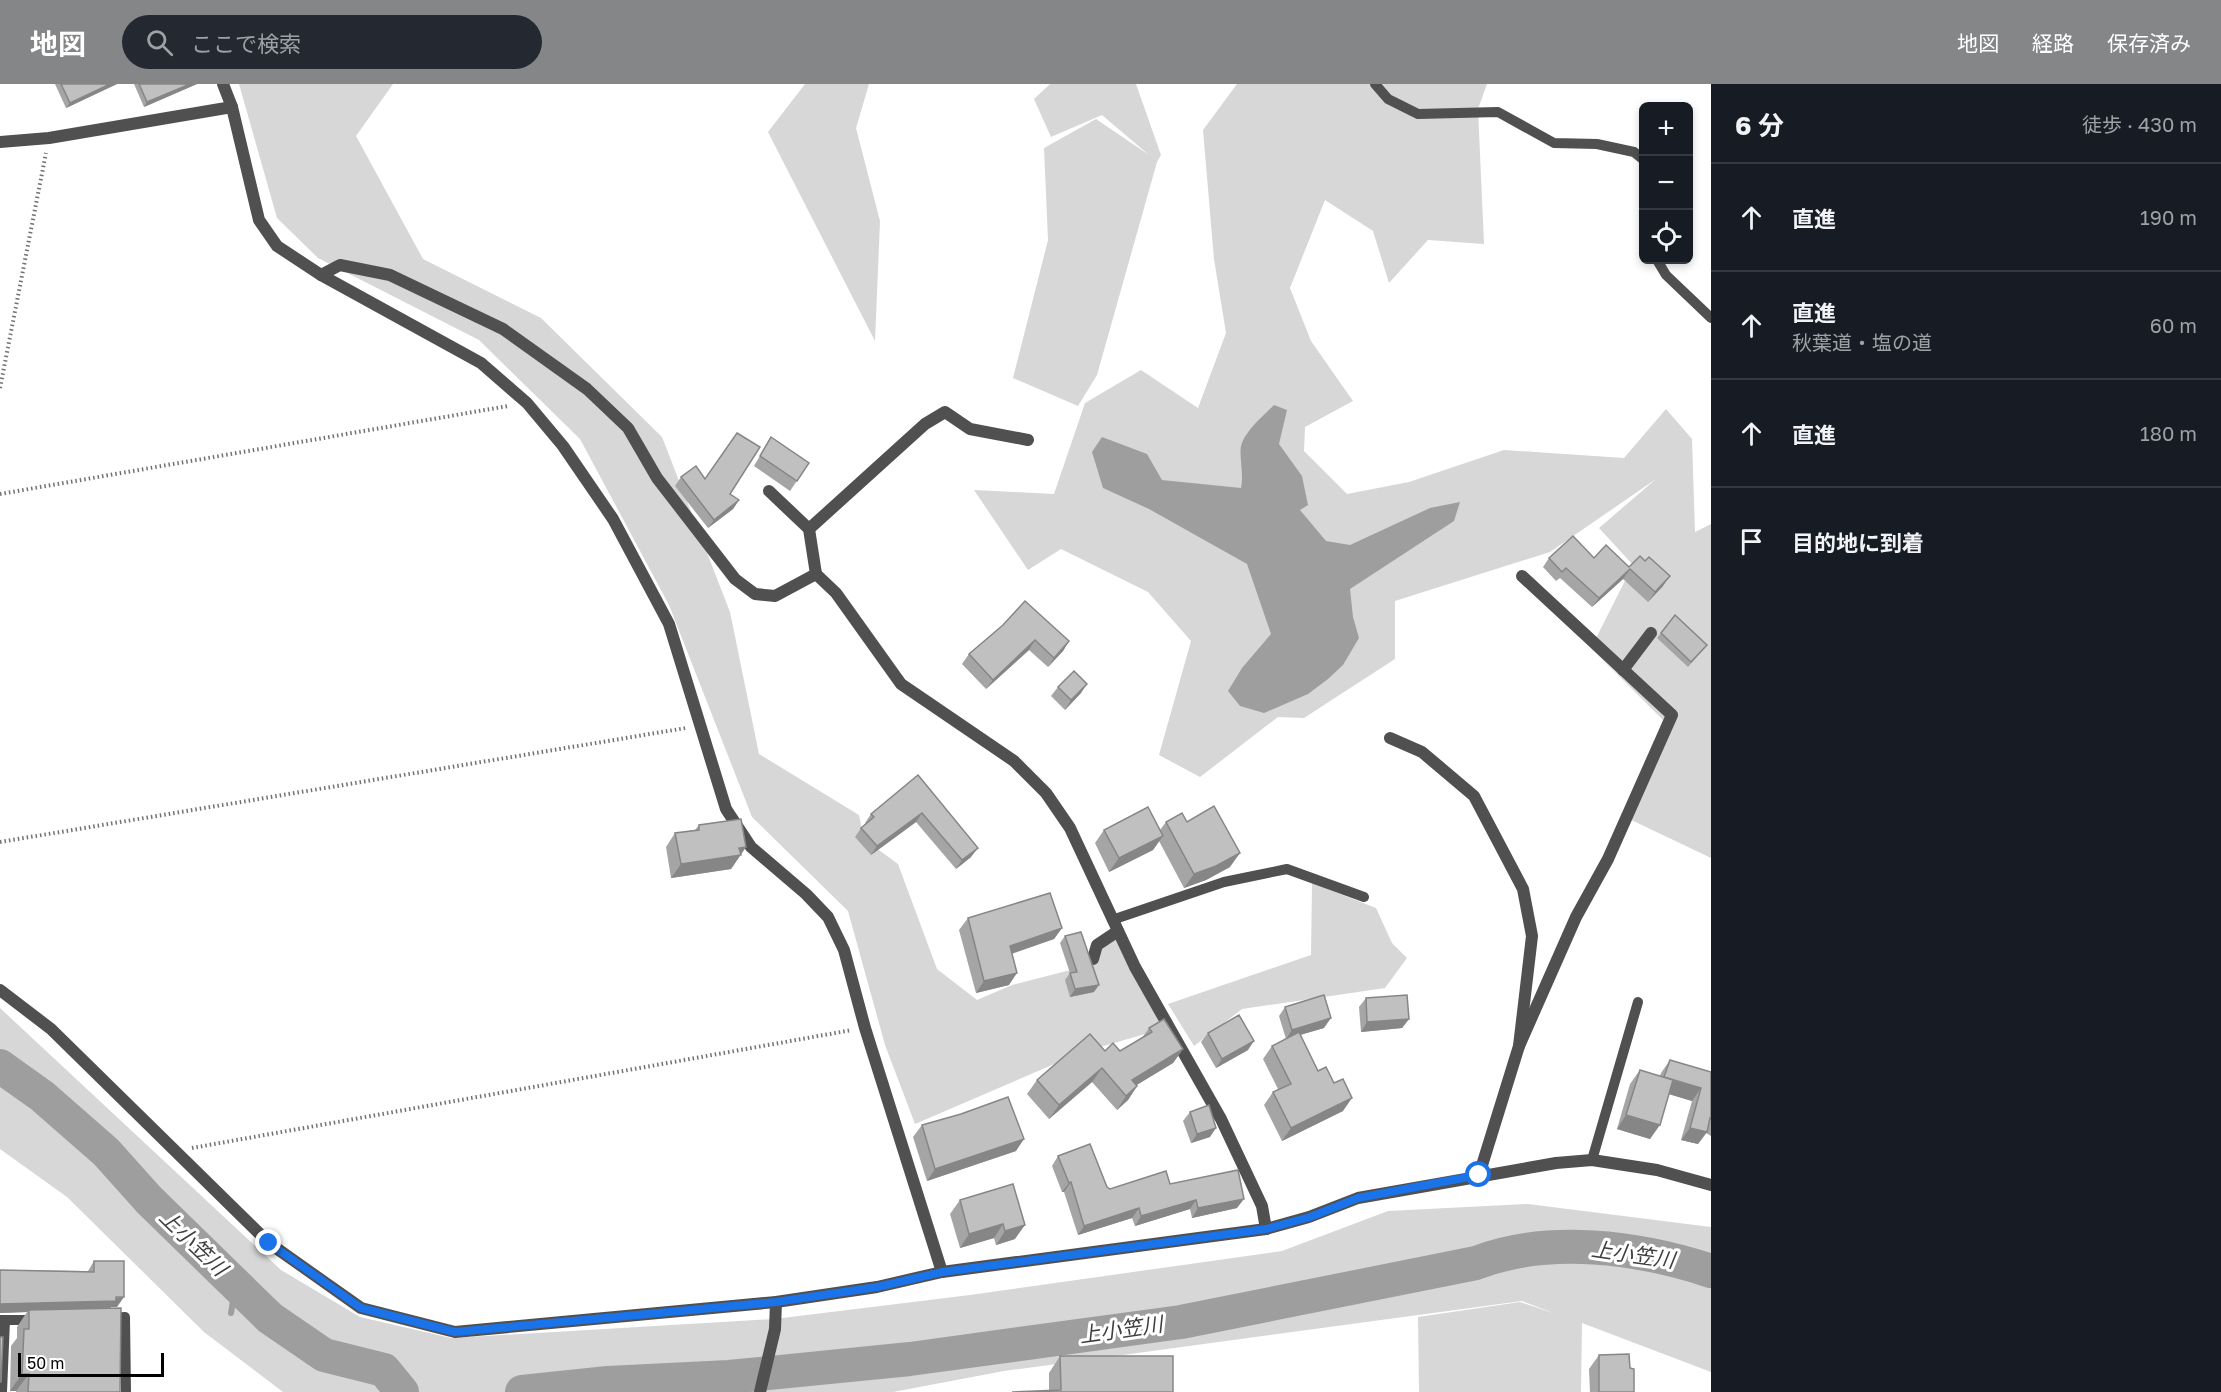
<!DOCTYPE html>
<html lang="ja">
<head>
<meta charset="utf-8">
<style>
	body { margin:0; font-family:"Golos Text","Noto Sans JP",sans-serif; background:#242831; color:#f1f3f6 }
	.controls { position:absolute; right:18px; top:18px; display:grid; overflow:hidden; border-radius:9px; box-shadow:0 3px 9px #0003 }
	.controls button { width:54px; height:54px; display:grid; place-items:center; padding:0; border:0; border-bottom:2px solid #363941; background:#171b24; color:#f1f3f6; font:30px sans-serif }
	.scale { position:absolute; left:18px; bottom:15px; width:146px; box-sizing:border-box; padding-left:6px; border:3px solid #000; border-top:0; font-size:16px; line-height:21px; white-space:nowrap; color:#000; -webkit-text-stroke:4px #fff; paint-order:stroke }
	.stop { position:absolute; width:18px; height:18px; margin:-14px; border:4px solid #1a73e8; border-radius:50%; background:#fff }
	.stop.end { background:#1a73e8; border-color:#fff; box-shadow:0 2px 6px #0008 }
	.list { margin:0; padding:0; list-style:none }
	h2 { display:flex; justify-content:space-between; align-items:center; height:78px; margin:0; padding:0 24px; font-size:26px }
	h2 small { font-size:20px; font-weight:400; color:#9ea1a6 }
	.list li { display:grid; grid-template-columns:39px 1fr auto; gap:18px; align-items:center; box-sizing:border-box; height:108px; padding:0 24px; border-top:2px solid #363941 }
	.list b { display:block; font-size:22px; white-space:nowrap }
	.list p { margin:0; font-size:20px; white-space:nowrap; color:#9ea1a6 }
	.list em { font-size:20px; font-style:normal; color:#9ea1a6 }
	.icon { flex:none; width:33px; height:33px; fill:none; stroke:currentColor; stroke-width:2; stroke-linecap:round; stroke-linejoin:round }
	.map { position:relative; flex:none; width:1711px; height:1308px; overflow:hidden }
	header { display:flex; align-items:center; gap:36px; box-sizing:border-box; height:84px; padding:0 30px; background:#858687; color:#fff }
	header strong { font-size:28px }
	nav { display:flex; gap:33px; margin-inline-start:auto; font-size:21px }
	.search { width:420px; height:54px; background:#242831; display:flex; align-items:center; gap:15px; box-sizing:border-box; padding:0 21px; border-radius:33px; color:#9ea1a6; font-size:22px }
	main { display:flex }
	aside { flex:1; background:#171b24 }
	.map>svg:first-child { display:block }
	.green { fill:#d7d7d7 }
	.water { fill:#9e9e9e }
	.lines { fill:none; stroke-linecap:round; stroke-linejoin:round }
	.stream { stroke:#9e9e9e; stroke-width:6 }
	.river { stroke:#9e9e9e; stroke-width:34 }
	.path { stroke:#727272; stroke-width:4; stroke-dasharray:1.5 3; stroke-linecap:butt }
	.service { stroke:#505050; stroke-width:10 }
	.minor { stroke:#505050; stroke-width:12 }
	.wall { fill:#a5a5a5 }
	.shaded-wall { fill:#868686 }
	.building { fill:#c0c0c0; stroke:#868686; stroke-width:1.5 }
	.route { stroke:#1a73e8; stroke-width:8 }
	.labels { text-anchor:middle; stroke-width:6; stroke-linejoin:round; paint-order:stroke }
	.water-label { font-size:21px; font-style:italic; fill:#3f3f3f; stroke:#fff }
</style>
</head>
<body>
<header>
<strong>地図</strong>
<div class="search"><svg class="icon" aria-label="search" viewBox="0 0 24 24"><circle cx="10" cy="10" r="6"/><path d="M15 15l6 6"/></svg>ここで検索</div>
<nav><a>地図</a><a>経路</a><a>保存済み</a></nav>
</header>
<main>
<div class="map">
<svg width="1711" height="1308" viewBox="0 0 1711 1308">
	<rect width="100%" height="100%" fill="#fff"/>
	<g class="green">
		<polygon points="239,0 393,0 356,52 423,175 541,234 662,353 730,528 759,670 859,731 864,755 898,780 937,885 977,916 1012,901 1086,882 1112,845 1132,877 1162,945 1080,969 915,1040 885,961 848,827 752,733 669,521 580,355 479,256 318,174 277,134"/>
		<polygon points="805,0 869,0 856,44 880,137 875,257 768,48"/>
		<polygon points="1050,0 1136,0 1161,71 1157,78 1097,291 1078,322 1013,294 1048,156 1044,64 1096,35 1149,71 1102,31 1051,53 1034,15"/>
		<polygon points="1237,0 1487,0 1478,25 1484,160 1428,156 1389,199 1373,147 1325,116 1290,204 1311,257 1353,317 1305,343 1304,367 1347,410 1409,398 1504,366 1624,374 1666,325 1692,355 1695,448 1711,440 1711,774 1625,733 1663,636 1591,564 1633,481 1599,444 1656,395 1550,468 1395,517 1395,575 1304,634 1278,633 1200,693 1159,671 1191,557 1148,508 1061,465 1028,486 974,406 1054,410 1085,319 1141,286 1198,324 1226,249 1214,175 1203,46"/>
		<polygon points="1312,799 1376,824 1392,859 1407,874 1385,904 1242,925 1194,962 1168,920 1311,871"/>
		<polygon points="0,924 281,1186 360,1233 451,1254 774,1235 970,1211 1282,1167 1388,1127 1528,1120 1711,1143 1711,1288 1582,1239 1581,1308 1419,1308 1418,1233 1520,1218 1556,1230 1522,1217 1004,1287 893,1308 283,1308 204,1248 67,1113 0,1065"/>
	</g>
	<path class="water" d="M1274,321L1287,326L1279,360L1302,392L1308,421L1300,426L1326,457L1350,461L1430,424L1460,418L1454,437L1350,505L1353,533L1359,554L1343,581L1328,595L1308,610L1264,629L1240,622L1228,607L1242,584L1271,550L1247,480L1149,425L1103,404L1092,368L1102,353L1147,370L1162,396L1241,404C1244,390 1239,373 1241,362C1245,347 1263,332 1274,321Z"/>
	<g class="lines">
		<polyline class="stream" points="231,1229 236,1199"/>
		<g class="river">
			<polyline points="0,982 42,1012 106,1068 149,1116 270,1234 324,1271 384,1286 402,1308"/>
			<path d="M522,1308L608,1299L729,1293L910,1275L1181,1238L1476,1179C1548,1151 1639,1163 1711,1187"/>
		</g>
		<g class="path">
			<polyline points="0,304 46,69"/>
			<polyline points="0,410 508,322"/>
			<polyline points="0,758 686,644"/>
			<polyline points="192,1064 852,946"/>
		</g>
		<g class="service">
			<polyline points="1375,0 1388,15 1418,30 1498,28 1554,59 1597,60 1634,68 1644,76"/>
			<polyline points="1657,176 1666,191 1711,234"/>
			<polyline points="1112,836 1224,798 1287,785 1364,813"/>
			<polyline points="1592,1076 1638,918"/>
			<polyline points="106,1234 125,1233 126,1308"/>
			<polyline points="0,1236 34,1236"/>
			<polyline points="2,1308 5,1236"/>
		</g>
		<g class="minor">
			<polyline points="223,0 232,23 259,136 277,162 321,191 481,279 527,319 563,362 613,435 669,540 726,725 751,763 806,810 828,833 844,866 865,944 942,1188"/>
			<polyline points="0,58 49,54 232,23"/>
			<polyline points="321,191 340,181 390,191 503,245 587,305 628,344 657,394 735,495 755,510 775,512 816,490 836,509 901,600 1014,677 1046,709 1070,744 1135,883 1221,1035 1262,1122 1266,1145"/>
			<polyline points="769,407 809,445 816,490"/>
			<polyline points="809,445 925,340 945,328 970,345 1028,356"/>
			<polyline points="1623,586 1651,549"/>
			<polyline points="1390,654 1422,668 1474,712 1523,805 1532,852 1519,962 1479,1091"/>
			<polyline points="1093,875 1097,861 1118,847"/>
			<polyline points="0,906 51,945 269,1159 361,1224 455,1248 776,1218 877,1203 942,1188 1266,1145 1309,1133 1358,1114 1556,1079 1592,1076 1657,1086 1711,1101"/>
			<polyline points="1519,962 1576,833 1608,775 1672,631 1522,492"/>
			<polyline points="760,1308 775,1245 776,1218"/>
		</g>
	</g>
	<g class="wall">
		<polygon points="55,0 117,0 66,24"/>
		<polygon points="134,0 197,0 144,23"/>
		<polygon points="771,353 809,379 790,407 754,382"/>
		<polygon points="681,393 705,395 730,410 739,416 733,425 708,444 675,402"/>
		<polygon points="1549,474 1594,474 1629,483 1663,502 1648,518 1623,495 1592,523 1560,494 1556,497 1543,483"/>
		<polygon points="1675,531 1703,566 1688,583 1657,554"/>
		<polygon points="1003,541 1069,557 1063,567 1048,583 1029,566 986,605 962,580 969,570"/>
		<polygon points="1058,603 1081,609 1065,626 1051,612"/>
		<polygon points="918,691 971,773 956,785 916,738 871,771 855,753 861,744 866,740 865,739 871,730"/>
		<polygon points="1166,738 1187,738 1230,783 1206,796 1184,804 1159,757 1153,766 1109,788 1095,759 1104,746 1160,746"/>
		<polygon points="699,741 746,763 731,785 671,794 666,763 675,749 695,746"/>
		<polygon points="968,834 1062,844 1054,855 1012,870 1009,901 976,909 959,846"/>
		<polygon points="1065,852 1094,908 1070,913 1065,896 1070,889 1060,859"/>
		<polygon points="1366,914 1409,935 1402,944 1361,948 1359,923"/>
		<polygon points="1285,923 1324,944 1300,951 1318,987 1343,1027 1282,1057 1264,1021 1273,1008 1278,1005 1263,975 1272,962 1286,955 1279,932"/>
		<polygon points="1149,944 1183,965 1173,979 1136,1001 1137,1002 1128,1016 1117,1026 1092,998 1049,1035 1027,1010 1037,996 1105,967 1120,967 1142,954"/>
		<polygon points="1208,949 1248,966 1216,984 1201,958"/>
		<polygon points="1670,976 1711,988 1711,1052 1706,1049 1698,1060 1681,1056 1692,1017 1669,1010 1650,1055 1617,1045 1630,1000 1640,986 1660,992 1661,989"/>
		<polygon points="1190,1028 1210,1053 1191,1059 1183,1037"/>
		<polygon points="922,1041 1016,1067 927,1097 913,1053"/>
		<polygon points="1058,1072 1110,1105 1170,1100 1237,1124 1192,1134 1190,1125 1135,1142 1132,1134 1078,1151 1064,1108 1062,1108 1052,1082"/>
		<polygon points="1013,1100 1015,1155 996,1161 994,1154 960,1164 950,1130 960,1116"/>
		<polygon points="94,1177 117,1223 111,1223 111,1224 120,1308 16,1308 16,1307 10,1307 11,1262 17,1254 17,1243 27,1228 0,1229 0,1186 88,1187"/>
		<polygon points="1599,1271 1634,1308 1590,1308 1589,1285"/>
		<polygon points="1060,1272 1173,1308 1049,1306 1049,1289"/>
	</g>
	<g class="shaded-wall">
		<polygon points="110,0 117,0 66,24 70,19"/>
		<polygon points="190,0 197,0 144,23 147,18"/>
		<polygon points="739,416 733,425 708,444 714,436"/>
		<polygon points="1630,485 1623,495 1592,523 1599,514"/>
		<polygon points="1670,492 1663,502 1648,518 1655,508"/>
		<polygon points="1035,556 1029,566 986,605 993,596"/>
		<polygon points="1069,557 1063,567 1048,583 1054,574"/>
		<polygon points="1087,600 1081,609 1065,626 1071,616"/>
		<polygon points="922,729 916,738 871,771 877,762"/>
		<polygon points="1163,752 1153,766 1109,788 1119,774"/>
		<polygon points="746,763 731,785 671,794 681,780 739,764"/>
		<polygon points="978,764 971,773 956,785 962,776"/>
		<polygon points="1240,769 1230,783 1206,796 1184,804 1194,790"/>
		<polygon points="1062,844 1054,855 1001,873 1010,862"/>
		<polygon points="1017,889 1009,901 976,909 984,897"/>
		<polygon points="1099,901 1094,908 1070,913 1075,905"/>
		<polygon points="1331,934 1324,944 1286,955 1292,946"/>
		<polygon points="1409,935 1402,944 1361,948 1367,938"/>
		<polygon points="1254,957 1248,966 1216,984 1222,975"/>
		<polygon points="1183,965 1173,979 1122,1010 1132,996"/>
		<polygon points="1102,984 1092,998 1049,1035 1059,1021"/>
		<polygon points="1664,994 1701,1004 1692,1017 1655,1006"/>
		<polygon points="1137,1002 1128,1016 1117,1026 1126,1012"/>
		<polygon points="1352,1014 1343,1027 1282,1057 1291,1044"/>
		<polygon points="1626,1031 1660,1041 1650,1055 1617,1045"/>
		<polygon points="1216,1044 1210,1053 1191,1059 1197,1050"/>
		<polygon points="1690,1044 1707,1048 1698,1060 1681,1056"/>
		<polygon points="1024,1055 1016,1067 927,1097 935,1085"/>
		<polygon points="1071,1098 1064,1108 1062,1108 1069,1099"/>
		<polygon points="1244,1115 1237,1124 1192,1134 1198,1124"/>
		<polygon points="1196,1116 1190,1125 1135,1142 1141,1132"/>
		<polygon points="1139,1124 1132,1134 1078,1151 1084,1142"/>
		<polygon points="1003,1140 994,1154 960,1164 969,1150"/>
		<polygon points="1025,1141 1015,1155 996,1161 1005,1147"/>
		<polygon points="124,1213 117,1223 111,1223 109,1226 29,1226 27,1228 0,1229 0,1220"/>
		<polygon points="22,1290 29,1290 16,1307 10,1307"/>
	</g>
	<g class="building">
		<polygon points="61,0 110,0 70,19"/>
		<polygon points="139,0 190,0 147,18"/>
		<polygon points="737,349 760,363 730,410 739,416 714,436 681,393 696,382 705,395"/>
		<polygon points="771,353 809,379 797,397 760,372"/>
		<polygon points="1573,452 1594,474 1606,461 1629,483 1640,472 1645,477 1649,473 1670,492 1655,508 1630,485 1599,514 1566,484 1562,488 1549,474"/>
		<polygon points="1025,517 1069,557 1054,574 1035,556 993,596 969,570 1003,541"/>
		<polygon points="1675,531 1707,561 1691,578 1661,549"/>
		<polygon points="1074,587 1087,600 1071,616 1058,603"/>
		<polygon points="918,691 978,764 962,776 922,729 877,762 861,744 874,733 871,730"/>
		<polygon points="1214,722 1240,769 1216,782 1194,790 1166,738 1182,729 1187,738"/>
		<polygon points="1148,723 1163,752 1119,774 1104,746"/>
		<polygon points="741,735 746,763 739,764 741,771 681,780 675,749 699,746 699,741"/>
		<polygon points="1050,809 1062,844 1010,862 1017,889 984,897 968,834"/>
		<polygon points="1081,848 1099,901 1075,905 1070,889 1077,888 1065,852"/>
		<polygon points="1324,911 1331,934 1292,946 1285,923"/>
		<polygon points="1407,911 1409,935 1367,938 1366,914"/>
		<polygon points="1239,931 1254,957 1222,975 1208,949"/>
		<polygon points="1164,935 1183,965 1132,996 1137,1002 1126,1012 1102,984 1059,1021 1037,996 1090,950 1105,967 1113,959 1120,967 1152,948 1149,944"/>
		<polygon points="1299,948 1318,987 1326,983 1334,999 1343,995 1352,1014 1291,1044 1273,1008 1291,1000 1272,962"/>
		<polygon points="1670,976 1711,988 1711,1035 1710,1034 1707,1048 1690,1044 1701,1004 1664,993"/>
		<polygon points="1640,986 1673,996 1660,1041 1626,1031"/>
		<polygon points="1008,1013 1024,1055 935,1085 922,1041 961,1030"/>
		<polygon points="1209,1021 1216,1044 1197,1050 1190,1028"/>
		<polygon points="1090,1060 1107,1103 1110,1105 1166,1087 1170,1100 1238,1086 1244,1115 1198,1124 1196,1116 1141,1132 1139,1124 1084,1142 1071,1098 1069,1099 1058,1072"/>
		<polygon points="1013,1100 1025,1141 1005,1147 1003,1140 969,1150 960,1116"/>
		<polygon points="94,1177 124,1177 124,1213 116,1213 116,1217 0,1220 0,1186 94,1188"/>
		<polygon points="121,1224 120,1308 28,1308 29,1290 22,1290 24,1245 29,1245 29,1226"/>
		<polygon points="0,1253 3,1253 1,1298 0,1298"/>
		<polygon points="1629,1270 1630,1284 1634,1285 1634,1308 1599,1308 1599,1271"/>
		<polygon points="1060,1272 1173,1272 1173,1308 1012,1308 1061,1306"/>
	</g>
	<g class="lines">
		<polyline class="route" points="269,1159 361,1224 455,1248 776,1218 877,1203 942,1188 1266,1145 1310,1133 1358,1114 1479,1091"/>
	</g>
	<g class="labels">
		<g class="water-label">
			<text transform="translate(193 1159) rotate(44)" y="7">上小笠川</text>
			<text transform="translate(1633 1171) rotate(8)" y="7">上小笠川</text>
			<text transform="translate(1121 1246) rotate(-8)" y="7">上小笠川</text>
		</g>
	</g>
</svg>
<div class="controls">
<button>+</button>
<button>−</button>
<button><svg class="icon" aria-label="locate" viewBox="0 0 24 24"><circle cx="12" cy="12" r="6"/><path d="M12 2v4M12 18v4M2 12h4M18 12h4"/></svg></button>
</div>
<div class="scale">50 m</div>
<div class="stop" style="left:1479px;top:1091px"></div>
<div class="stop end" style="left:269px;top:1159px"></div>
</div>
<aside>
<h2>6 分<small>徒歩 · 430 m</small></h2>
<ul class="list">
<li><svg class="icon" aria-label="ahead" viewBox="0 0 24 24"><path d="M12 20V5M6 11l6-6 6 6"/></svg><div><b>直進</b></div><em>190 m</em></li>
<li><svg class="icon" aria-label="ahead" viewBox="0 0 24 24"><path d="M12 20V5M6 11l6-6 6 6"/></svg><div><b>直進</b><p>秋葉道・塩の道</p></div><em>60 m</em></li>
<li><svg class="icon" aria-label="ahead" viewBox="0 0 24 24"><path d="M12 20V5M6 11l6-6 6 6"/></svg><div><b>直進</b></div><em>180 m</em></li>
<li><svg class="icon" aria-label="arrive" viewBox="0 0 24 24"><path d="M6 21V4h12l-3 4 3 4H6"/></svg><div><b>目的地に到着</b></div></li>
</ul>
</aside>
</main>
</body>
</html>
